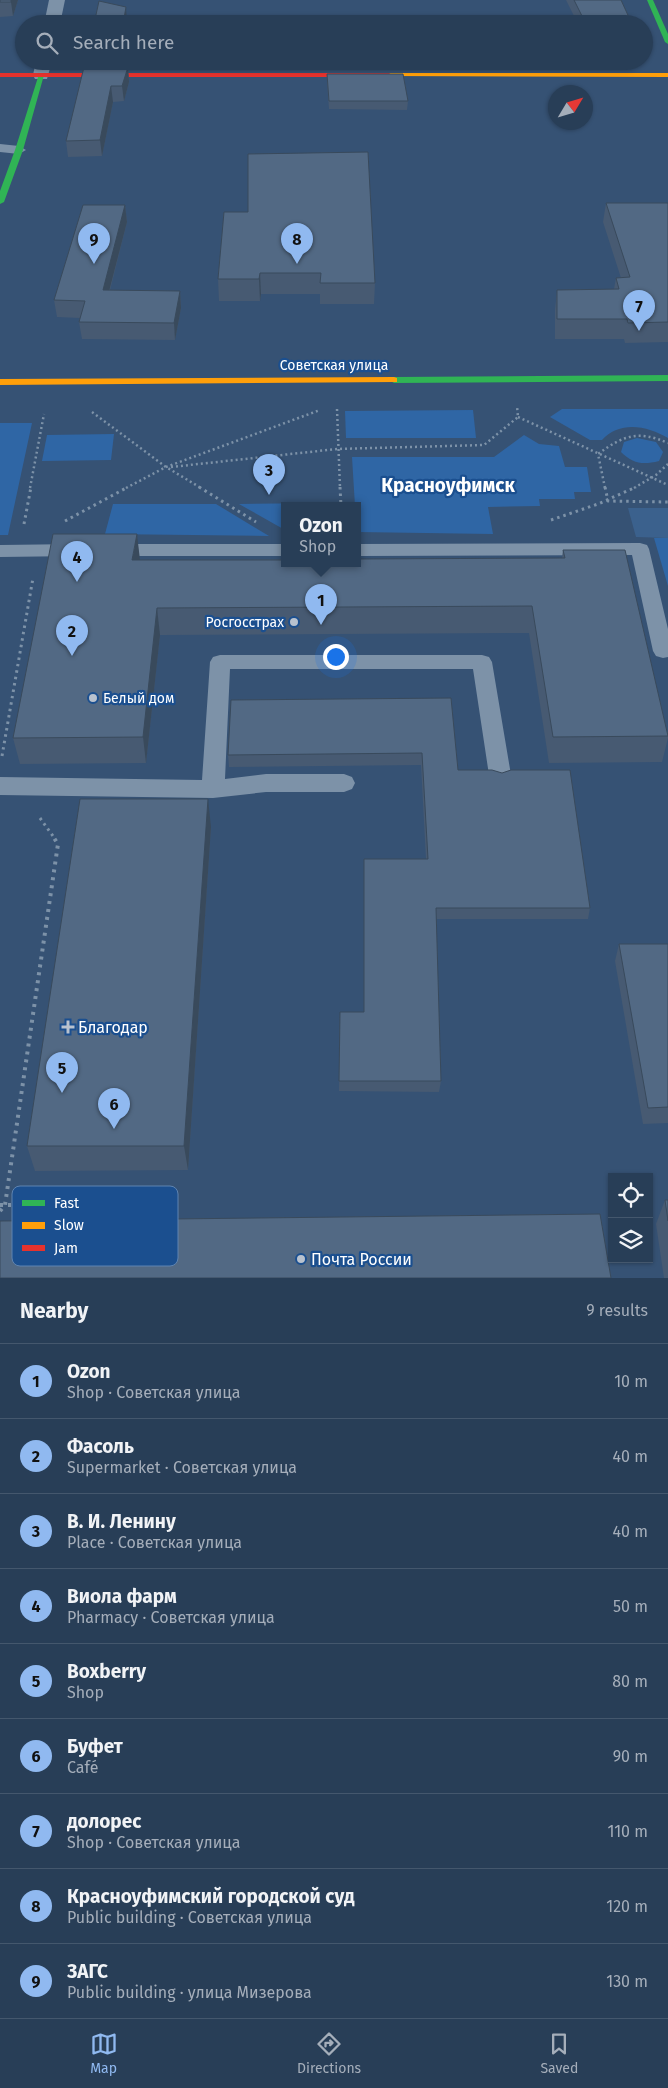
<!DOCTYPE html>
<html lang="en">
<head>
<meta charset="utf-8">
<style>
	body { margin:0; font-family:"Fira Sans",sans-serif; background:#30455d; color:#f1f3f6 }
	.controls { position:absolute; right:15px; bottom:15px; display:grid; overflow:hidden; border-radius:0px; box-shadow:0 1px 4px #0004 }
	.controls button { width:45px; height:45px; display:grid; place-items:center; padding:0; border:0; border-bottom:1px solid #44576d; background:#283e57; color:#f1f3f6; font:25px sans-serif }
	.compass { position:absolute; left:548px; top:85px; width:45px; height:45px; border-radius:50%; background:#283e57; box-shadow:0 1px 4px #0004; rotate:52deg }
	.you { position:absolute; left:335px; top:656px; width:18px; height:18px; margin:-12px; border:4px solid #fff; border-radius:50%; background:#1a73e8; box-shadow:0 0 0 8px #1a73e833 }
	.badge { display:grid; place-items:center; width:32px; height:32px; border-radius:50%; background:#90b9f0; color:#111; font-size:16px; font-weight:700 }
	.pin { position:absolute; translate:-50% -41px; filter:drop-shadow(0 1px 2px #0008) }
	.pin::after { content:''; position:absolute; top:26px; width:18px; height:15px; background:inherit; clip-path:polygon(0 0,100% 0,50% 100%) }
	.popup { position:absolute; left:281px; top:502px; width:80px; height:65px; box-sizing:border-box; display:grid; place-content:center; border-radius:0px; background:#283e57; filter:drop-shadow(0 1px 4px #0005); font-size:16px; white-space:nowrap; color:#a5aeba }
	.popup b { font-size:19px; color:#f1f3f6 }
	.popup::after { content:''; position:absolute; left:50%; top:100%; margin-left:-10px; border:10px solid transparent; border-top-color:#283e57 }
	.list { margin:0; padding:0; list-style:none }
	h2 { display:flex; justify-content:space-between; align-items:center; height:65px; margin:0; padding:0 20px; font-size:21px }
	h2 small { font-size:16px; font-weight:400; color:#a5aeba }
	.list li { display:grid; grid-template-columns:32px 1fr auto; gap:15px; align-items:center; box-sizing:border-box; height:75px; padding:0 20px; border-top:1px solid #44576d }
	.list b { display:block; font-size:19px; white-space:nowrap }
	.list p { margin:0; font-size:16px; white-space:nowrap; color:#a5aeba }
	.list em { font-size:16px; font-style:normal; color:#a5aeba }
	.icon { flex:none; width:28px; height:28px; fill:none; stroke:currentColor; stroke-width:2; stroke-linecap:round; stroke-linejoin:round }
	.map { position:relative; flex:none; width:668px; height:1278px; overflow:hidden }
	.search { position:absolute; background:#283e57; box-shadow:0 1px 4px #0004; left:15px; right:15px; top:15px; height:55px; display:flex; align-items:center; gap:12px; box-sizing:border-box; padding:0 18px; border-radius:28px; color:#a5aeba; font-size:19px }
	.sheet { height:740px; background:#283e57 }
	nav { display:flex; justify-content:space-around; align-items:center; box-sizing:border-box; height:70px; border-top:1px solid #44576d; background:#283e57; font-size:14px; color:#a5aeba }
	nav a { display:grid; justify-items:center; gap:2px }
	nav .on { color:#90b9f0 }
	.map>svg:first-child { display:block }
	.green { fill:#2f66a5 }
	.water { fill:#3b618d }
	.lines { fill:none; stroke-linecap:round; stroke-linejoin:round }
	.path-far2 { stroke:#7d92a8; stroke-width:2.5; stroke-dasharray:2 3; stroke-linecap:butt }
	.path-far1 { stroke:#7d92a8; stroke-width:3; stroke-dasharray:2.5 4; stroke-linecap:butt }
	.path { stroke:#7d92a8; stroke-width:4; stroke-dasharray:3 5; stroke-linecap:butt }
	.lane { fill:#7d92a8; fill-rule:evenodd }
	.street { fill:#7d92a8; fill-rule:evenodd }
	.fast { fill:#30b455; fill-rule:evenodd }
	.slow { fill:#ff9f0a; fill-rule:evenodd }
	.jam { fill:#e5322d; fill-rule:evenodd }
	.wall { fill:#475a72 }
	.shaded-wall { fill:#394a5c }
	.building { fill:#526984; stroke:#394a5c }
	.poi-dot { fill:#b9c2ce; stroke:#1b4f8f; stroke-width:2 }
	.labels { text-anchor:middle; stroke-width:4.5; stroke-linejoin:round; paint-order:stroke }
	.street-label { font-size:14px; fill:#fff; stroke:#1b4f8f }
	.poi-label { font-size:14px; fill:#fff; stroke:#1b4f8f; text-anchor:end }
	.near-poi-label { font-size:16px; fill:#fff; stroke:#1b4f8f; text-anchor:start }
	.district-label { font-size:19px; font-weight:bold; fill:#fff; stroke:#1b4f8f }
	.key { fill:#1b4f8f; stroke:#5f84b1; stroke-width:1 }
	.key-label { font-size:14px; fill:#fff }
</style>
</head>
<body>
<div class="map">
<svg width="668" height="1278" viewBox="0 0 668 1278">
	<rect width="100%" height="100%" fill="#365274"/>
	<g class="green">
		<path d="M562,409H668V438C648,426 620,420 602,440H590L550,417Z"/>
		<polygon points="473,410 476,438 346,438 345,411"/>
		<polygon points="0,423 32,423 8,535 0,535"/>
		<polygon points="114,434 111,460 42,461 47,435"/>
		<polygon points="524,435 539,444 559,446 565,467 587,467 591,492 574,492 575,499 539,499 540,506 488,507 493,534 357,532 357,506 355,506 352,457 494,457"/>
		<path d="M637,438L656,442L663,452L659,461C643,465 633,464 621,452L624,442Z"/>
		<polygon points="327,503 327,506 285,506 285,530 239,504"/>
		<polygon points="113,504 216,504 269,536 105,534"/>
		<polygon points="654,538 668,538 668,586"/>
	</g>
	<polygon class="water" points="628,508 668,508 668,538 636,537"/>
	<g class="lines">
		<g class="path-far2">
			<polyline points="337,409 340,488"/>
			<polyline points="92,412 166,467 201,488"/>
			<polyline points="518,417 668,485"/>
			<polyline points="171,467 337,449 484,445 518,417 517,406"/>
			<polyline points="30,488 44,414"/>
			<polyline points="126,488 166,467 320,410"/>
			<path d="M605,488L598,454C624,435 638,430 668,443"/>
			<polyline points="634,488 656,475 668,464"/>
		</g>
		<g class="path-far1">
			<polyline points="199,487 256,522"/>
			<polyline points="340,487 341,506"/>
			<polyline points="605,487 608,501 668,502"/>
			<polyline points="551,520 598,504 636,487"/>
			<polyline points="65,521 128,487"/>
			<polyline points="24,524 31,487"/>
			<polyline points="2,756 33,578"/>
			<polyline points="40,818 53,836"/>
		</g>
		<g class="path">
			<polyline points="0,1205 93,1204"/>
			<polyline points="0,1211 5,1205 58,844 52,835"/>
		</g>
		<g class="lane">
			<polygon points="0,144 19,146 26,150 19,154 0,152"/>
			<polygon points="640,543 647,545 649,549 668,629 668,657 663,658 656,656 653,651 632,555 357,556 357,544"/>
			<polygon points="78,544 85,546 87,550 85,554 78,556 0,557 0,545"/>
			<polygon points="112,544 285,544 285,556 112,556 105,554 103,550 105,546"/>
			<polygon points="220,655 482,655 489,657 492,662 511,775 508,781 500,783 492,781 489,775 473,669 230,669 225,779 266,774 344,774 352,777 355,783 352,789 344,792 266,792 213,798 0,795 0,777 202,780 210,662 213,657"/>
		</g>
		<g class="street">
			<polygon points="49,0 65,0 60,24 44,24"/>
			<polygon points="36,61 52,61 47,79 35,79 33,75"/>
		</g>
		<g class="fast">
			<polygon points="647,0 653,0 668,34 668,44 665,42"/>
			<polygon points="39,74 44,75 23,150 4,202 0,204 0,191 15,150"/>
			<polygon points="668,375 668,381 394,383 389,380 394,377"/>
		</g>
		<g class="slow">
			<polygon points="389,73 668,73 668,77 387,76 387,74"/>
			<polygon points="394,377 397,378 397,382 0,385 0,379"/>
		</g>
		<polygon class="jam" points="0,73 389,73 392,75 389,77 0,77"/>
	</g>
	<g class="wall">
		<polygon points="0,0 18,0 13,16 0,17"/>
		<polygon points="566,0 621,0 632,24 578,24"/>
		<polygon points="88,61 135,61 133,68 128,68 129,82 124,101 113,102 102,156 68,157 66,141 89,67"/>
		<polygon points="324,61 400,61 400,68 325,68"/>
		<polygon points="327,74 408,101 407,110 329,109 327,82"/>
		<polygon points="606,203 668,203 668,342 625,343 624,339 555,339 555,310 557,290 614,289 616,278 621,278 603,222"/>
		<polygon points="125,205 127,222 110,290 180,291 181,308 175,340 82,339 79,322 80,318 57,317 54,300"/>
		<polygon points="224,212 375,283 374,304 320,304 320,294 261,294 260,301 219,301 218,279"/>
		<polygon points="563,550 668,733 668,738 662,762 549,763 529,633 160,635 146,763 20,764 13,738 140,560 562,558"/>
		<polygon points="451,698 458,770 590,908 588,919 436,919 441,1081 439,1092 339,1091 340,1012 364,1012 426,859 421,765 229,767 228,755"/>
		<polygon points="211,827 188,1170 35,1171 27,1146"/>
		<polygon points="619,944 668,944 668,1123 643,1124 615,961"/>
		<polygon points="665,1200 668,1200 668,1278 664,1278 656,1224"/>
	</g>
	<g class="shaded-wall">
		<polygon points="11,0 18,0 13,16 11,2"/>
		<polygon points="126,7 127,24 123,24"/>
		<polygon points="132,61 135,61 133,68"/>
		<polygon points="128,67 129,82 124,101 122,86"/>
		<polygon points="111,86 113,102 102,156 100,140"/>
		<polygon points="125,205 127,222 105,307 103,290"/>
		<polygon points="260,273 261,294 260,301 259,279"/>
		<polygon points="180,291 181,308 175,340 174,323"/>
		<polygon points="137,534 140,560 136,587 132,560"/>
		<polygon points="157,608 160,635 146,763 143,737"/>
		<polygon points="208,799 211,827 188,1170 184,1146"/>
	</g>
	<g class="building">
		<rect x="0" y="0" width="11" height="2"/>
		<polygon points="574,0 621,0 632,24 586,24"/>
		<polygon points="99,1 126,7 123,24 94,24"/>
		<polygon points="84,67 128,67 122,86 111,86 100,140 66,141"/>
		<polygon points="327,74 403,74 408,101 329,101"/>
		<polygon points="368,152 375,283 320,283 321,273 260,273 259,279 218,279 224,212 248,212 248,154"/>
		<polygon points="606,203 668,203 668,322 628,323 627,319 557,319 557,290 619,289 616,278 630,277"/>
		<polygon points="83,205 125,205 103,290 180,291 174,323 79,322 85,301 54,300"/>
		<polygon points="53,534 137,534 132,560 285,560 285,564 357,564 357,559 565,558 563,550 625,550 668,736 553,737 532,606 157,608 143,737 13,738"/>
		<polygon points="451,698 458,770 492,770 502,773 511,770 570,770 590,908 436,908 441,1081 339,1081 340,1012 364,1012 364,859 428,859 422,753 228,755 231,700"/>
		<polygon points="80,799 208,799 184,1146 27,1146"/>
		<polygon points="619,944 668,944 668,1107 648,1108"/>
		<polygon points="665,1200 668,1200 668,1221"/>
		<polygon points="600,1214 611,1278 0,1278 0,1221"/>
	</g>
	<g class="poi-dot">
		<circle cx="294" cy="622" r="5"/>
		<circle cx="93" cy="698" r="5"/>
		<path d="M65.5 1019.5h5v5h5v5h-5v5h-5v-5h-5v-5h5z"/>
		<circle cx="301" cy="1259" r="5"/>
	</g>
	<g class="labels">
		<g class="street-label">
			<text x="334" y="370">Советская улица</text>
		</g>
		<g class="poi-label">
			<text x="284" y="627">Росгосстрах</text>
			<text x="103" y="703" text-anchor="start">Белый дом</text>
		</g>
		<g class="near-poi-label">
			<text x="78" y="1033">Благодар</text>
			<text x="311" y="1265">Почта России</text>
		</g>
		<g class="district-label">
			<text x="448" y="492">Красноуфимск</text>
		</g>
	</g>
	<rect x="12" y="1186" width="166" height="80" rx="8" class="key"/>
	<rect x="22" y="1200" width="23" height="6" fill="#30b455"/>
	<rect x="22" y="1222" width="23" height="7" fill="#ff9f0a"/>
	<rect x="22" y="1245" width="23" height="6" fill="#e5322d"/>
	<g class="key-label">
		<text x="54" y="1208">Fast</text>
		<text x="54" y="1230">Slow</text>
		<text x="54" y="1253">Jam</text>
	</g>
</svg>
<div class="controls">
<button><svg class="icon" aria-label="locate" viewBox="0 0 24 24"><circle cx="12" cy="12" r="6"/><path d="M12 2v4M12 18v4M2 12h4M18 12h4"/></svg></button>
<button><svg class="icon" aria-label="layers" viewBox="0 0 24 24"><path d="M12 4l9 5-9 5-9-5zM3 14l9 5 9-5"/></svg></button>
</div>
<svg class="compass" viewBox="-18 -18 36 36"><path d="M0-13l5 13h-10z" fill="#e53935"/><path d="M0 13l5-13h-10z" fill="#a5aeba"/></svg>
<div class="you"></div>
<div class="pin badge" style="left:321px;top:625px">1</div>
<div class="popup"><b>Ozon</b>Shop</div>
<div class="pin badge" style="left:72px;top:656px">2</div>
<div class="pin badge" style="left:269px;top:495px">3</div>
<div class="pin badge" style="left:77px;top:582px">4</div>
<div class="pin badge" style="left:62px;top:1093px">5</div>
<div class="pin badge" style="left:114px;top:1129px">6</div>
<div class="pin badge" style="left:639px;top:331px">7</div>
<div class="pin badge" style="left:297px;top:264px">8</div>
<div class="pin badge" style="left:94px;top:264px">9</div>
<div class="search"><svg class="icon" aria-label="search" viewBox="0 0 24 24"><circle cx="10" cy="10" r="6"/><path d="M15 15l6 6"/></svg>Search here</div>
</div>
<section class="sheet">
<h2>Nearby<small>9 results</small></h2>
<ul class="list">
<li><span class="badge">1</span><div><b>Ozon</b><p>Shop · Советская улица</p></div><em>10 m</em></li>
<li><span class="badge">2</span><div><b>Фасоль</b><p>Supermarket · Советская улица</p></div><em>40 m</em></li>
<li><span class="badge">3</span><div><b>В. И. Ленину</b><p>Place · Советская улица</p></div><em>40 m</em></li>
<li><span class="badge">4</span><div><b>Виола фарм</b><p>Pharmacy · Советская улица</p></div><em>50 m</em></li>
<li><span class="badge">5</span><div><b>Boxberry</b><p>Shop</p></div><em>80 m</em></li>
<li><span class="badge">6</span><div><b>Буфет</b><p>Café</p></div><em>90 m</em></li>
<li><span class="badge">7</span><div><b>долорес</b><p>Shop · Советская улица</p></div><em>110 m</em></li>
<li><span class="badge">8</span><div><b>Красноуфимский городской суд</b><p>Public building · Советская улица</p></div><em>120 m</em></li>
<li><span class="badge">9</span><div><b>ЗАГС</b><p>Public building · улица Мизерова</p></div><em>130 m</em></li>
</ul>
</section>
<nav>
<a class="on"><svg class="icon" aria-label="map" viewBox="0 0 24 24"><path d="M3 6l6-2 6 2 6-2v14l-6 2-6-2-6 2zM9 4v14M15 6v14"/></svg>Map</a>
<a><svg class="icon" aria-label="directions" viewBox="0 0 24 24"><path d="M12 3l9 9-9 9-9-9zM9 14v-3h6M13 9l2 2-2 2"/></svg>Directions</a>
<a><svg class="icon" aria-label="saved" viewBox="0 0 24 24"><path d="M7 4h10v16l-5-4-5 4z"/></svg>Saved</a>
</nav>
</body>
</html>
